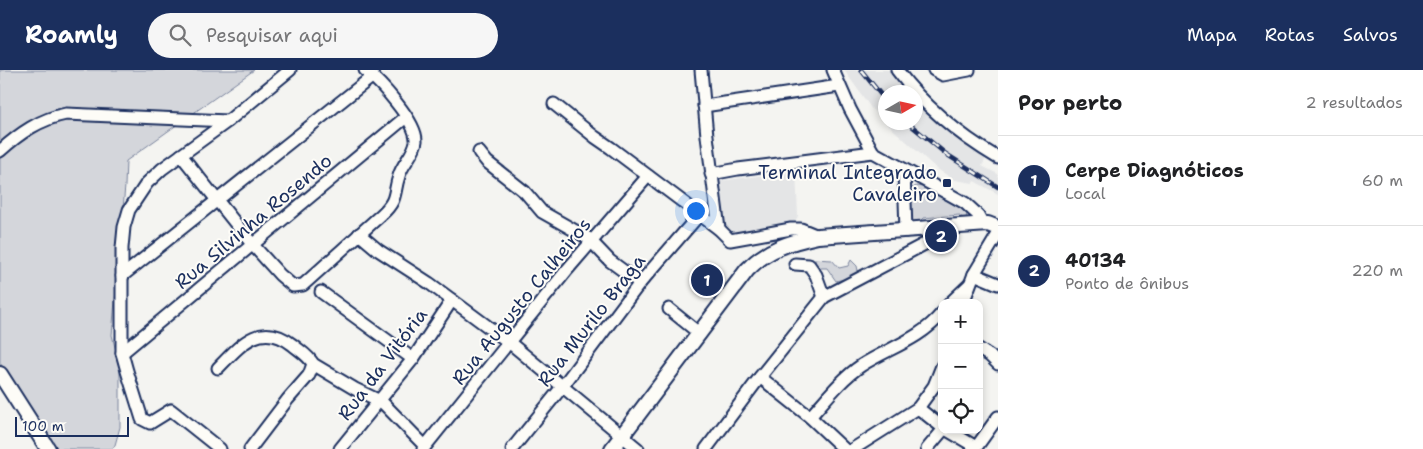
<!DOCTYPE html>
<html lang="pt">
<head>
<meta charset="utf-8">
<style>
	body { margin:0; font-family:"Shantell Sans",sans-serif; background:#f6f6f6; color:#202124 }
	.controls { position:absolute; right:15px; bottom:15px; display:grid; overflow:hidden; border-radius:10px; box-shadow:0 2px 8px #0003 }
	.controls button { width:45px; height:45px; display:grid; place-items:center; padding:0; border:0; border-bottom:1px solid #e0e0e0; background:#fff; color:#202124; font:25px sans-serif }
	.compass { position:absolute; left:878px; top:15px; width:45px; height:45px; border-radius:50%; background:#fff; box-shadow:0 2px 8px #0003; rotate:81deg }
	.scale { position:absolute; left:15px; bottom:12px; width:114px; box-sizing:border-box; padding-left:5px; border:2px solid #1b2f5e; border-top:0; font-size:14px; line-height:18px; white-space:nowrap; color:#1b2f5e; -webkit-text-stroke:4px #fdfcf7; paint-order:stroke }
	.you { position:absolute; left:695px; top:140px; width:18px; height:18px; margin:-12px; border:4px solid #fff; border-radius:50%; background:#1a73e8; box-shadow:0 0 0 8px #1a73e833 }
	.badge { display:grid; place-items:center; width:32px; height:32px; border-radius:50%; background:#1b2f5e; color:#fff; font-size:16px; font-weight:700 }
	.pin { position:absolute; translate:-50% -50%; border:2px solid #fff; box-shadow:0 1px 5px #0006 }
	.list { margin:0; padding:0; list-style:none }
	h2 { display:flex; justify-content:space-between; align-items:center; height:65px; margin:0; padding:0 20px; font-size:21px }
	h2 small { font-size:16px; font-weight:400; color:#757577 }
	.list li { display:grid; grid-template-columns:32px 1fr auto; gap:15px; align-items:center; box-sizing:border-box; height:90px; padding:0 20px; border-top:1px solid #e0e0e0 }
	.list b { display:block; font-size:19px; white-space:nowrap }
	.list p { margin:0; font-size:16px; white-space:nowrap; color:#757577 }
	.list em { font-size:16px; font-style:normal; color:#757577 }
	.icon { flex:none; width:28px; height:28px; fill:none; stroke:currentColor; stroke-width:2; stroke-linecap:round; stroke-linejoin:round }
	.map { position:relative; flex:none; width:998px; height:379px; overflow:hidden }
	header { display:flex; align-items:center; gap:30px; box-sizing:border-box; height:70px; padding:0 25px; background:#1b2f5e; color:#fff }
	header strong { font-size:24px }
	nav { display:flex; gap:28px; margin-inline-start:auto; font-size:18px }
	.search { width:350px; height:45px; background:#f6f6f6; display:flex; align-items:center; gap:12px; box-sizing:border-box; padding:0 18px; border-radius:28px; color:#757577; font-size:19px }
	main { display:flex }
	aside { flex:1; background:#fff }
	.map>svg:first-child { display:block }
	.built { fill:#e4e5e6 }
	.green { fill:#d4d6db; stroke:#78829c }
	.lines { fill:none; stroke-linecap:round; stroke-linejoin:round }
	.minor-casing { stroke:#1b2f5e; stroke-width:15 }
	.major-casing { stroke:#1b2f5e; stroke-width:18 }
	.minor { stroke:#fdfcf7; stroke-width:11 }
	.major { stroke:#fdfcf7; stroke-width:14 }
	.rail-casing { stroke:#1b2f5e; stroke-width:4.5 }
	.rail { stroke:#fdfcf7; stroke-width:2.5; stroke-dasharray:8; stroke-linecap:butt }
	.poi-dot { fill:#1b2f5e; stroke:#fdfcf7; stroke-width:2 }
	.labels { text-anchor:middle; stroke-width:4; stroke-linejoin:round; paint-order:stroke }
	.poi-label { font-size:19px; fill:#1b2f5e; stroke:#fdfcf7; text-anchor:end }
	.street-label { font-size:19px; fill:#1b2f5e; stroke:#fdfcf7 }
</style>
</head>
<body>
<header>
<strong>Roamly</strong>
<div class="search"><svg class="icon" aria-label="search" viewBox="0 0 24 24"><circle cx="10" cy="10" r="6"/><path d="M15 15l6 6"/></svg>Pesquisar aqui</div>
<nav><a>Mapa</a><a>Rotas</a><a>Salvos</a></nav>
</header>
<main>
<div class="map">
<svg width="998" height="379" viewBox="0 0 998 379">
	<rect width="100%" height="100%" fill="#f4f4f1"/>
	<filter id="ink" filterUnits="userSpaceOnUse"><feTurbulence type="fractalNoise" baseFrequency=".02" numOctaves="2"/><feDisplacementMap in="SourceGraphic" scale="10" xChannelSelector="R" yChannelSelector="G"/><feConvolveMatrix kernelMatrix="1 2 1 2 8 2 1 2 1" color-interpolation-filters="sRGB"/></filter>
	<g filter="url(#ink)">
		<g class="built">
			<polygon points="844,0 890,0 909,22 886,22 885,52 871,38"/>
			<polygon points="916,30 957,69 986,88 982,96 998,104 998,124 974,111 973,113 955,110 937,99 886,53 916,52"/>
			<polygon points="796,101 798,146 792,157 733,165 722,161 719,111"/>
		</g>
		<g class="green">
			<polygon points="0,0 254,0 126,91 125,116 112,265 120,298 120,357 115,375 112,379 56,379 0,293"/>
			<polygon points="916,116 923,117 962,139 967,144 966,148 963,149 960,145 923,148 917,154 910,152 906,122"/>
			<polygon points="815,189 832,190 839,198 848,196 851,190 857,196 859,205 844,213 844,209 836,211 827,198 816,198"/>
		</g>
		<g class="lines">
			<defs>
				<g id="minor">
					<polyline points="701,0 707,66 719,159"/>
					<polyline points="833,0 850,39 873,82 965,133 978,145 983,154"/>
					<path d="M897,0C924,36 959,65 998,88"/>
					<polyline points="934,0 943,5 969,0"/>
					<polyline points="554,34 595,67 611,78 719,159 730,170 791,159 801,159 818,166"/>
					<polyline points="704,36 839,16"/>
					<path d="M0,81C20,63 40,49 66,44L228,51"/>
					<polyline points="479,82 487,92 525,122 542,142 588,168 610,191 640,213"/>
					<path d="M181,85L252,174L280,205L293,216L303,215L382,144C398,129 393,124 399,106C402,94 415,83 416,71C417,52 380,12 365,0"/>
					<polyline points="904,100 906,161"/>
					<polyline points="711,104 738,99 873,82"/>
					<polyline points="359,164 378,180 429,213 510,273 638,379"/>
					<polyline points="795,194 809,195 816,205 824,227"/>
					<polyline points="974,204 998,214"/>
					<polyline points="122,206 373,6"/>
					<polyline points="321,222 413,289"/>
					<polyline points="950,233 969,215"/>
					<polyline points="963,233 974,204 998,164"/>
					<polyline points="669,239 700,264"/>
					<polyline points="979,279 990,286 998,294"/>
					<polyline points="122,283 406,47"/>
					<path d="M218,298C241,274 261,250 293,275C300,281 309,286 313,294L355,319L382,332L425,376"/>
					<polyline points="760,307 810,347 844,379"/>
					<polyline points="918,338 942,357"/>
					<path d="M810,347C826,329 841,309 862,295C889,278 921,269 942,243"/>
					<polyline points="947,360 976,377"/>
					<polyline points="220,379 171,340 150,353 142,349 127,301 122,283 122,178 124,157 129,140 147,113 162,99 228,51 290,0"/>
					<polyline points="250,379 288,329 309,305 313,294"/>
					<polyline points="340,379 413,289 452,230"/>
					<polyline points="423,379 567,200 648,106"/>
					<polyline points="512,379 562,317 640,213 700,144"/>
					<polyline points="706,379 760,307 824,227 957,157"/>
					<polyline points="853,379 918,338 934,316 942,296"/>
					<polyline points="927,379 943,360"/>
					<polyline points="975,379 998,347"/>
				</g>
				<g id="major">
					<polyline points="0,304 48,379"/>
					<path d="M612,379L747,200C767,179 790,172 818,166L988,154L998,158"/>
				</g>
			</defs>
			<use href="#minor" class="minor-casing"/>
			<use href="#major" class="major-casing"/>
			<use href="#minor" class="minor"/>
			<use href="#major" class="major"/>
			<defs>
				<g id="rail">
					<polyline points="861,0 886,31"/>
					<polyline points="907,52 946,84 998,117"/>
				</g>
			</defs>
			<use href="#rail" class="rail-casing"/>
			<use href="#rail" class="rail"/>
		</g>
	</g>
	<rect class="poi-dot" x="942" y="108" width="10" height="10" rx="2.5"/>
	<g class="labels">
		<g class="poi-label">
			<text x="937" y="109">Terminal Integrado<tspan x="937" dy="22">Cavaleiro</tspan></text>
		</g>
		<g class="street-label">
			<text transform="translate(253 151) rotate(-40)" y="7">Rua Silvinha Rosendo</text>
			<text transform="translate(521 231) rotate(-51)" y="7">Rua Augusto Calheiros</text>
			<text transform="translate(591 250) rotate(-52)" y="7">Rua Murilo Braga</text>
			<text transform="translate(382 294) rotate(-53)" y="7">Rua da Vitória</text>
		</g>
	</g>
</svg>
<div class="controls">
<button>+</button>
<button>−</button>
<button><svg class="icon" aria-label="locate" viewBox="0 0 24 24"><circle cx="12" cy="12" r="6"/><path d="M12 2v4M12 18v4M2 12h4M18 12h4"/></svg></button>
</div>
<svg class="compass" viewBox="-18 -18 36 36"><path d="M0-13l5 13h-10z" fill="#e53935"/><path d="M0 13l5-13h-10z" fill="#757577"/></svg>
<div class="scale">100 m</div>
<div class="you"></div>
<div class="pin badge" style="left:707px;top:210px">1</div>
<div class="pin badge" style="left:941px;top:166px">2</div>
</div>
<aside>
<h2>Por perto<small>2 resultados</small></h2>
<ul class="list">
<li><span class="badge">1</span><div><b>Cerpe Diagnóticos</b><p>Local</p></div><em>60 m</em></li>
<li><span class="badge">2</span><div><b>40134</b><p>Ponto de ônibus</p></div><em>220 m</em></li>
</ul>
</aside>
</main>
</body>
</html>
